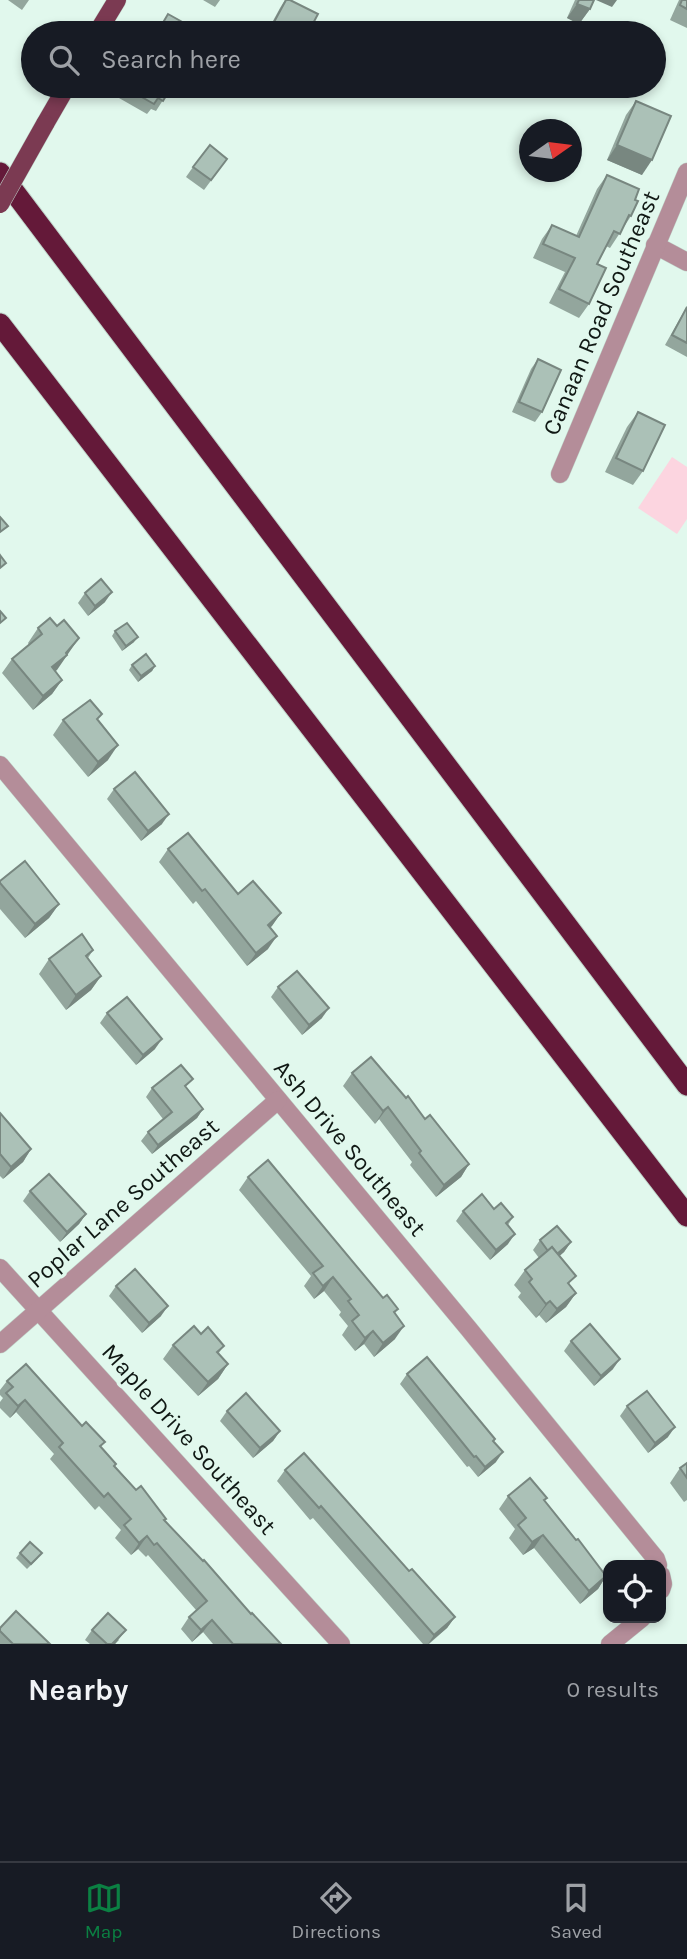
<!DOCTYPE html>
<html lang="en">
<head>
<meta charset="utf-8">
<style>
	body { margin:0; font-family:Karla,sans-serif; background:#20242c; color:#f1f3f6 }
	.controls { position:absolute; right:21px; bottom:21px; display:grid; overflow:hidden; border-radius:14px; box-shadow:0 4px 10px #0003 }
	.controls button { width:63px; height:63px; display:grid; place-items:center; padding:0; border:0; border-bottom:2px solid #363941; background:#171b24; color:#f1f3f6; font:35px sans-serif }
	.compass { position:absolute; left:519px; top:119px; width:63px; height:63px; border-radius:50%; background:#171b24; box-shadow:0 4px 10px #0003; rotate:76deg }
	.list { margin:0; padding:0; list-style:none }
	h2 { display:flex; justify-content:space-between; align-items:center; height:91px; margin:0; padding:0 28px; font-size:30px }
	h2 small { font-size:23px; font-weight:400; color:#9ea1a6 }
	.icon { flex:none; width:38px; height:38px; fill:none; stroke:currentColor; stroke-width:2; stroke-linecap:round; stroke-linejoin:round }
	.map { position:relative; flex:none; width:687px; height:1644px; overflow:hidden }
	.search { position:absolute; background:#171b24; box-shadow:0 4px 10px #0003; left:21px; right:21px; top:21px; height:77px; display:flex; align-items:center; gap:18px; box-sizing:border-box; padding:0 24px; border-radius:38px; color:#9ea1a6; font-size:26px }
	.sheet { height:217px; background:#171b24 }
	nav { display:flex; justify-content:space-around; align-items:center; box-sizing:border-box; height:98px; border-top:2px solid #363941; background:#171b24; font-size:19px; color:#9ea1a6 }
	nav a { display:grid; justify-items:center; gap:4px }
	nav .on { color:#0b8043 }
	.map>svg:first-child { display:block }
	.green { fill:#fcd5e0 }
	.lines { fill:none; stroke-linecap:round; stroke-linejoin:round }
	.minor-casing { stroke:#c0d4ca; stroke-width:19 }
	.major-casing { stroke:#c0d4ca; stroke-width:19 }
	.highway-casing { stroke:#c0d4ca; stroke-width:23 }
	.minor { stroke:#b48d99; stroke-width:18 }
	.major { stroke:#7b3a52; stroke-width:18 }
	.highway { stroke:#641939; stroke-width:21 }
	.major-bridge-casing { stroke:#c0d4ca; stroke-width:19; stroke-linecap:butt }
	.major-bridge { stroke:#7b3a52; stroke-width:18 }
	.wall { fill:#93a69d }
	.shaded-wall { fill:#788780 }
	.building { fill:#abc1b7; stroke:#788780; stroke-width:2 }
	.labels { text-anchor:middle; stroke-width:7; stroke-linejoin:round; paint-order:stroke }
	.street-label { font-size:24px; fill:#101814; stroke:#e1f8ed }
</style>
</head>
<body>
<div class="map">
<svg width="687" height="1644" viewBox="0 0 687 1644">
	<rect width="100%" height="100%" fill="#e1f8ed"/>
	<polygon class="green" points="672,457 687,467 687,519 677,534 638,508"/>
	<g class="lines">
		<defs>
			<g id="minor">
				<polyline points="655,245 687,262"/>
				<polyline points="560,474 687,172"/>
				<polyline points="0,765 468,1328 656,1559 658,1565"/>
				<polyline points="0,1268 341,1644"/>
				<polyline points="0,1344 278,1100"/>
				<polyline points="661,1575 663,1584 661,1590"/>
				<polyline points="610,1644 642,1618"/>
			</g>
			<g id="major">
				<polyline points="97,33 117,0"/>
				<polyline points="45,124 67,86"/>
			</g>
			<g id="highway">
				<polyline points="0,173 687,1085"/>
				<polyline points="0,324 687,1216"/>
			</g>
		</defs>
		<use href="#minor" class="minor-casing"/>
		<use href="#major" class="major-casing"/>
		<use href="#highway" class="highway-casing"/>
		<use href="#minor" class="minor"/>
		<use href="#major" class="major"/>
		<use href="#highway" class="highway"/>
		<defs>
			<polyline id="major-bridge" points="0,204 45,124"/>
		</defs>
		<use href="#major-bridge" class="major-bridge-casing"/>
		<use href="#major-bridge" class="major-bridge"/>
	</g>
	<g class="wall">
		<polygon points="8,0 29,0 22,10"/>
		<polygon points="203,0 220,0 215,7"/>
		<polygon points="285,0 308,33 267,32 280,8"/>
		<polygon points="575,0 594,0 590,9 579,24 567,18"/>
		<polygon points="679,0 687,0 687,28 670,20"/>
		<polygon points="126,86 172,86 156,111 151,109 147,114 119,98"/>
		<polygon points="636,101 642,175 607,160 626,115"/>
		<polygon points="227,159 204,190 186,177 193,167"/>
		<polygon points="607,175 635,200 631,216 610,248 606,246 597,264 589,304 579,318 549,303 565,272 533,258 542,239 552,225 576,236 597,189"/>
		<polygon points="687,306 687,357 665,345"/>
		<polygon points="538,359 542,412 535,422 512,412 531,369"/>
		<polygon points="638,412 643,471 633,485 605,472 627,427"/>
		<polygon points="85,593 105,602 88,616 78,603"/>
		<polygon points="38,628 67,655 55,671 62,680 52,694 33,710 2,673 12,659 29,645 28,643"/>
		<polygon points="115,631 134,642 122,651 112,636"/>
		<polygon points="132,665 155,666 152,671 138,682 129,670"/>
		<polygon points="63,720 98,720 108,760 88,777 53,735"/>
		<polygon points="114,789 162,824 141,841 107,799"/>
		<polygon points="168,849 238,894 281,913 270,928 268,949 247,966 196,901 193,904 159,862"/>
		<polygon points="0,881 59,904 49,918 25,938 0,909"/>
		<polygon points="93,950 88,958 101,976 91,990 66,1010 39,974 49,959"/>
		<polygon points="278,987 322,1018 302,1035 271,997"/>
		<polygon points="107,1013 155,1049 136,1065 100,1023"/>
		<polygon points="352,1073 406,1098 469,1164 461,1177 436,1197 410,1165 412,1162 379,1119 375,1124 343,1086"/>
		<polygon points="152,1088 187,1088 203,1109 197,1118 152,1154 141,1141 148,1132 163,1119 146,1097"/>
		<polygon points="0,1113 31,1149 23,1162 3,1179 0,1176"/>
		<polygon points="248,1177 383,1298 398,1309 395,1313 395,1339 374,1357 364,1344 355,1351 342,1335 348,1326 339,1315 341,1312 324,1291 314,1299 304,1286 311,1276 239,1190"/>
		<polygon points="30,1191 86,1214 79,1224 60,1242 23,1201"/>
		<polygon points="494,1209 513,1217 508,1225 508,1244 490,1260 456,1221 463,1211"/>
		<polygon points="540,1240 571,1242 564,1252 559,1256 570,1285 576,1293 566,1307 546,1323 539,1315 536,1318 518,1297 521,1293 514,1285 525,1270 539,1258 533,1250"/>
		<polygon points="116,1286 161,1316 142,1333 109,1296"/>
		<polygon points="201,1334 224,1346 218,1354 228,1364 218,1379 198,1396 163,1359 173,1345"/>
		<polygon points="571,1341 613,1369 594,1386 564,1351"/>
		<polygon points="407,1374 495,1439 494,1442 496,1462 478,1477 469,1466 467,1467 400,1384"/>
		<polygon points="7,1381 82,1426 105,1442 101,1447 115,1466 251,1614 281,1644 213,1644 203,1632 192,1642 181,1629 189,1617 196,1610 148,1555 146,1557 138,1549 131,1555 115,1538 121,1530 99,1506 95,1510 50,1459 54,1454 16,1412 10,1418 0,1408 0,1402 3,1398 0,1395 0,1390"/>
		<polygon points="627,1406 668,1437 648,1453 620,1416"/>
		<polygon points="227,1411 280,1431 273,1441 253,1458 220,1421"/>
		<polygon points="687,1463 687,1500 684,1502 670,1483 680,1468"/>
		<polygon points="285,1470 409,1571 455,1617 447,1628 429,1644 423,1644 313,1518 310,1520 277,1481"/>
		<polygon points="508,1496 545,1501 606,1576 598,1589 580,1604 534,1548 523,1555 509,1538 515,1529 499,1509"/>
		<polygon points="20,1553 38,1558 27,1569 16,1558"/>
		<polygon points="0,1628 50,1644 0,1644"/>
		<polygon points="92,1630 119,1640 115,1644 90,1644 85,1640"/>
	</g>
	<g class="shaded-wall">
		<polygon points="596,0 617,0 612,7"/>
		<polygon points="577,4 590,9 579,24 567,18"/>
		<polygon points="617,145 652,160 642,175 607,160"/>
		<polygon points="112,592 105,602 88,616 95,606"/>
		<polygon points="138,637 134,642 122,651 126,646"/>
		<polygon points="79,638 57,670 42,682 52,667"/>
		<polygon points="155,666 152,671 138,682 141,676"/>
		<polygon points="62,680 52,694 33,710 43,696"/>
		<polygon points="118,745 108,760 88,777 98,762"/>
		<polygon points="169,814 162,824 141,841 148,831"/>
		<polygon points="59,904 49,918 25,938 35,924"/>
		<polygon points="281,913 272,926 259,937 268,925"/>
		<polygon points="277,936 268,949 247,966 256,953"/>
		<polygon points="101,976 91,990 66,1010 76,995"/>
		<polygon points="329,1008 322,1018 302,1035 309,1025"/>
		<polygon points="162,1039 155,1049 136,1065 143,1055"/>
		<polygon points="388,1107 379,1119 375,1124 383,1111"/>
		<polygon points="203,1109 197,1118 152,1154 158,1145"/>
		<polygon points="31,1149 23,1162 3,1179 11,1167"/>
		<polygon points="469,1164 461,1177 436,1197 444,1185"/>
		<polygon points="86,1214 79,1224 60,1242 67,1232"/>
		<polygon points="515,1234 508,1244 490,1260 496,1250"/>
		<polygon points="571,1242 564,1252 547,1267 554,1257"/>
		<polygon points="333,1277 324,1291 314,1299 323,1286"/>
		<polygon points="576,1293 566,1307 546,1323 557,1309"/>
		<polygon points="550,1301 539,1315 536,1318 546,1304"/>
		<polygon points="168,1306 161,1316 142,1333 149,1323"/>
		<polygon points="404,1326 395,1339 374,1357 383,1343"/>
		<polygon points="373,1331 364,1344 355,1351 365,1338"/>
		<polygon points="620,1359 613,1369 594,1386 601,1376"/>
		<polygon points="228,1364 218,1379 198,1396 208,1382"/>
		<polygon points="25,1400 16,1412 10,1418 18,1406"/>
		<polygon points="675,1427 668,1437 648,1453 655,1443"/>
		<polygon points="280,1431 273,1441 253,1458 260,1448"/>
		<polygon points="503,1452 496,1462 478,1477 485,1467"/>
		<polygon points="543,1535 534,1548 523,1555 532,1542"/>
		<polygon points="147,1536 138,1549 131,1555 139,1543"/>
		<polygon points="606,1576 598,1589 580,1604 589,1591"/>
		<polygon points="455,1617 447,1628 428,1644 434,1635"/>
		<polygon points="212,1620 203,1632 192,1642 201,1630"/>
		<polygon points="126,1630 115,1644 112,1644"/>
	</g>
	<g class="building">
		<polygon points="286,0 290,0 318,14 308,33 295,33 274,22"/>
		<polygon points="579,0 594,0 590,9 577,4"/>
		<polygon points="682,0 687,0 687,9 680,5"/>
		<polygon points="168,14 202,33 157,33"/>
		<polygon points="127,86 172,86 163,101 158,98 154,104 126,88"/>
		<polygon points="636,101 671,116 652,160 617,145"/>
		<polygon points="210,145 227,159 211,180 193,167"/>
		<polygon points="607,175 639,189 635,200 638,201 631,216 629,215 620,234 614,231 597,264 606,268 589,304 559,289 575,258 543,244 552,225 579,237"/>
		<polygon points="687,307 687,343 672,335"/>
		<polygon points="538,359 561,370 542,412 519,402"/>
		<polygon points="638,412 665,425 643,471 616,458"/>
		<polygon points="0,517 8,526 0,532"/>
		<polygon points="0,555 6,563 0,568"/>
		<polygon points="101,579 112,592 95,606 85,593"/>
		<polygon points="0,611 6,618 0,623"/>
		<polygon points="50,618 57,626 64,620 79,638 66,653 67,655 52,667 62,680 43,696 12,659 42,634 38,628"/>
		<polygon points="127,623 138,637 126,646 115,631"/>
		<polygon points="146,654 155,666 141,676 132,665"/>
		<polygon points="90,700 102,714 97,719 118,745 98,762 63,720"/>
		<polygon points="135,772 169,814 148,831 114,789"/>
		<polygon points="188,833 238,894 253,881 281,913 268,925 277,936 256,953 205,889 202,891 168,849"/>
		<polygon points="25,861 59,904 35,924 0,883 0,881"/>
		<polygon points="82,934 93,950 86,956 101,976 76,995 49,959"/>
		<polygon points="297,971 329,1008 309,1025 278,987"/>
		<polygon points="127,997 162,1039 143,1055 107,1013"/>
		<polygon points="371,1057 406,1098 408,1096 425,1119 430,1115 469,1164 444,1185 419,1153 421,1151 388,1107 383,1111 352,1073"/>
		<polygon points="181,1065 193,1079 185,1086 203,1109 158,1145 148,1132 172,1112 152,1088"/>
		<polygon points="0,1113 31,1149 11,1167 0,1154"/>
		<polygon points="268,1160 383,1298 387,1295 398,1309 394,1312 404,1326 383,1343 373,1331 365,1338 352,1321 359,1315 348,1301 351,1299 333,1277 323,1286 313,1273 323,1266 248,1177"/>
		<polygon points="49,1174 86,1214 67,1232 30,1191"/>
		<polygon points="482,1194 494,1209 501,1203 513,1217 506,1223 515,1234 496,1250 463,1211"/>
		<polygon points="557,1226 571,1242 557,1254 552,1247 548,1251 540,1240"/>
		<polygon points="552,1247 576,1276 568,1283 576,1293 557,1309 550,1301 546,1304 529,1282 532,1279 525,1270"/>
		<polygon points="135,1269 168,1306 149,1323 116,1286"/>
		<polygon points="590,1324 620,1359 601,1376 571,1341"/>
		<polygon points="194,1326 201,1334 208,1327 224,1346 217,1352 228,1364 208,1382 173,1345"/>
		<polygon points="427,1357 495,1439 493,1441 503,1452 485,1467 476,1456 474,1457 407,1374"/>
		<polygon points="26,1364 82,1426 86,1422 105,1442 100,1446 116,1464 114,1466 136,1490 141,1486 166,1519 164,1520 203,1561 204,1560 251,1614 252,1613 281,1644 233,1644 212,1620 201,1630 189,1617 207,1601 157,1543 154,1545 147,1536 139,1543 124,1525 131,1519 108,1493 104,1497 59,1447 63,1443 25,1400 18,1406 6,1393 13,1387 7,1381"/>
		<polygon points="647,1391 675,1427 655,1443 627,1406"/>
		<polygon points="246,1393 280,1431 260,1448 227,1411"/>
		<polygon points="304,1453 409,1571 412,1569 455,1617 434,1635 321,1506 319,1508 285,1470"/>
		<polygon points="687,1463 687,1478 680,1468"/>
		<polygon points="530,1478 547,1498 544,1500 576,1540 578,1539 606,1576 589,1591 543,1535 532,1542 518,1525 526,1518 508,1496"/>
		<polygon points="30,1542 42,1553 31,1564 20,1553"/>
		<polygon points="16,1611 50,1644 13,1644 0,1631 0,1628"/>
		<polygon points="108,1613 126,1630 112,1644 107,1644 92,1630"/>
	</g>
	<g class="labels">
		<g class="street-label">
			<text transform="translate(601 313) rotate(-67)" y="8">Canaan Road Southeast</text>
			<text transform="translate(350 1148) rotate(50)" y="8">Ash Drive Southeast</text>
			<text transform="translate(123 1203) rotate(-41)" y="8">Poplar Lane Southeast</text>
			<text transform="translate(189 1439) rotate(48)" y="8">Maple Drive Southeast</text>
		</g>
	</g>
</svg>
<div class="controls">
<button><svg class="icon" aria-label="locate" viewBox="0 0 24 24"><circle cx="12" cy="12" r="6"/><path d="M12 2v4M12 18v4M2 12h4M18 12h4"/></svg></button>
</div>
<svg class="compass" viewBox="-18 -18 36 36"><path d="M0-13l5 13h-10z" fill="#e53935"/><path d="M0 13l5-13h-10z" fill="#9ea1a6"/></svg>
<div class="search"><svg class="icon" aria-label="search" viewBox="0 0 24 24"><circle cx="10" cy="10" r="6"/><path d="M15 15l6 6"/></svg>Search here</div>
</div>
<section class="sheet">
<h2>Nearby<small>0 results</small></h2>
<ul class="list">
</ul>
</section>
<nav>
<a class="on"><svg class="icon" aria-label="map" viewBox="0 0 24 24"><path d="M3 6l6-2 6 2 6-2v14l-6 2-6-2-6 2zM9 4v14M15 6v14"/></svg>Map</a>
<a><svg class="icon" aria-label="directions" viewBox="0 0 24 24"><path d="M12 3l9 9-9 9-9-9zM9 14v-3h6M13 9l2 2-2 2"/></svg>Directions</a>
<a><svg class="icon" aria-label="saved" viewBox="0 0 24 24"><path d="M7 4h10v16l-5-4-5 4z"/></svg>Saved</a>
</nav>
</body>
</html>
